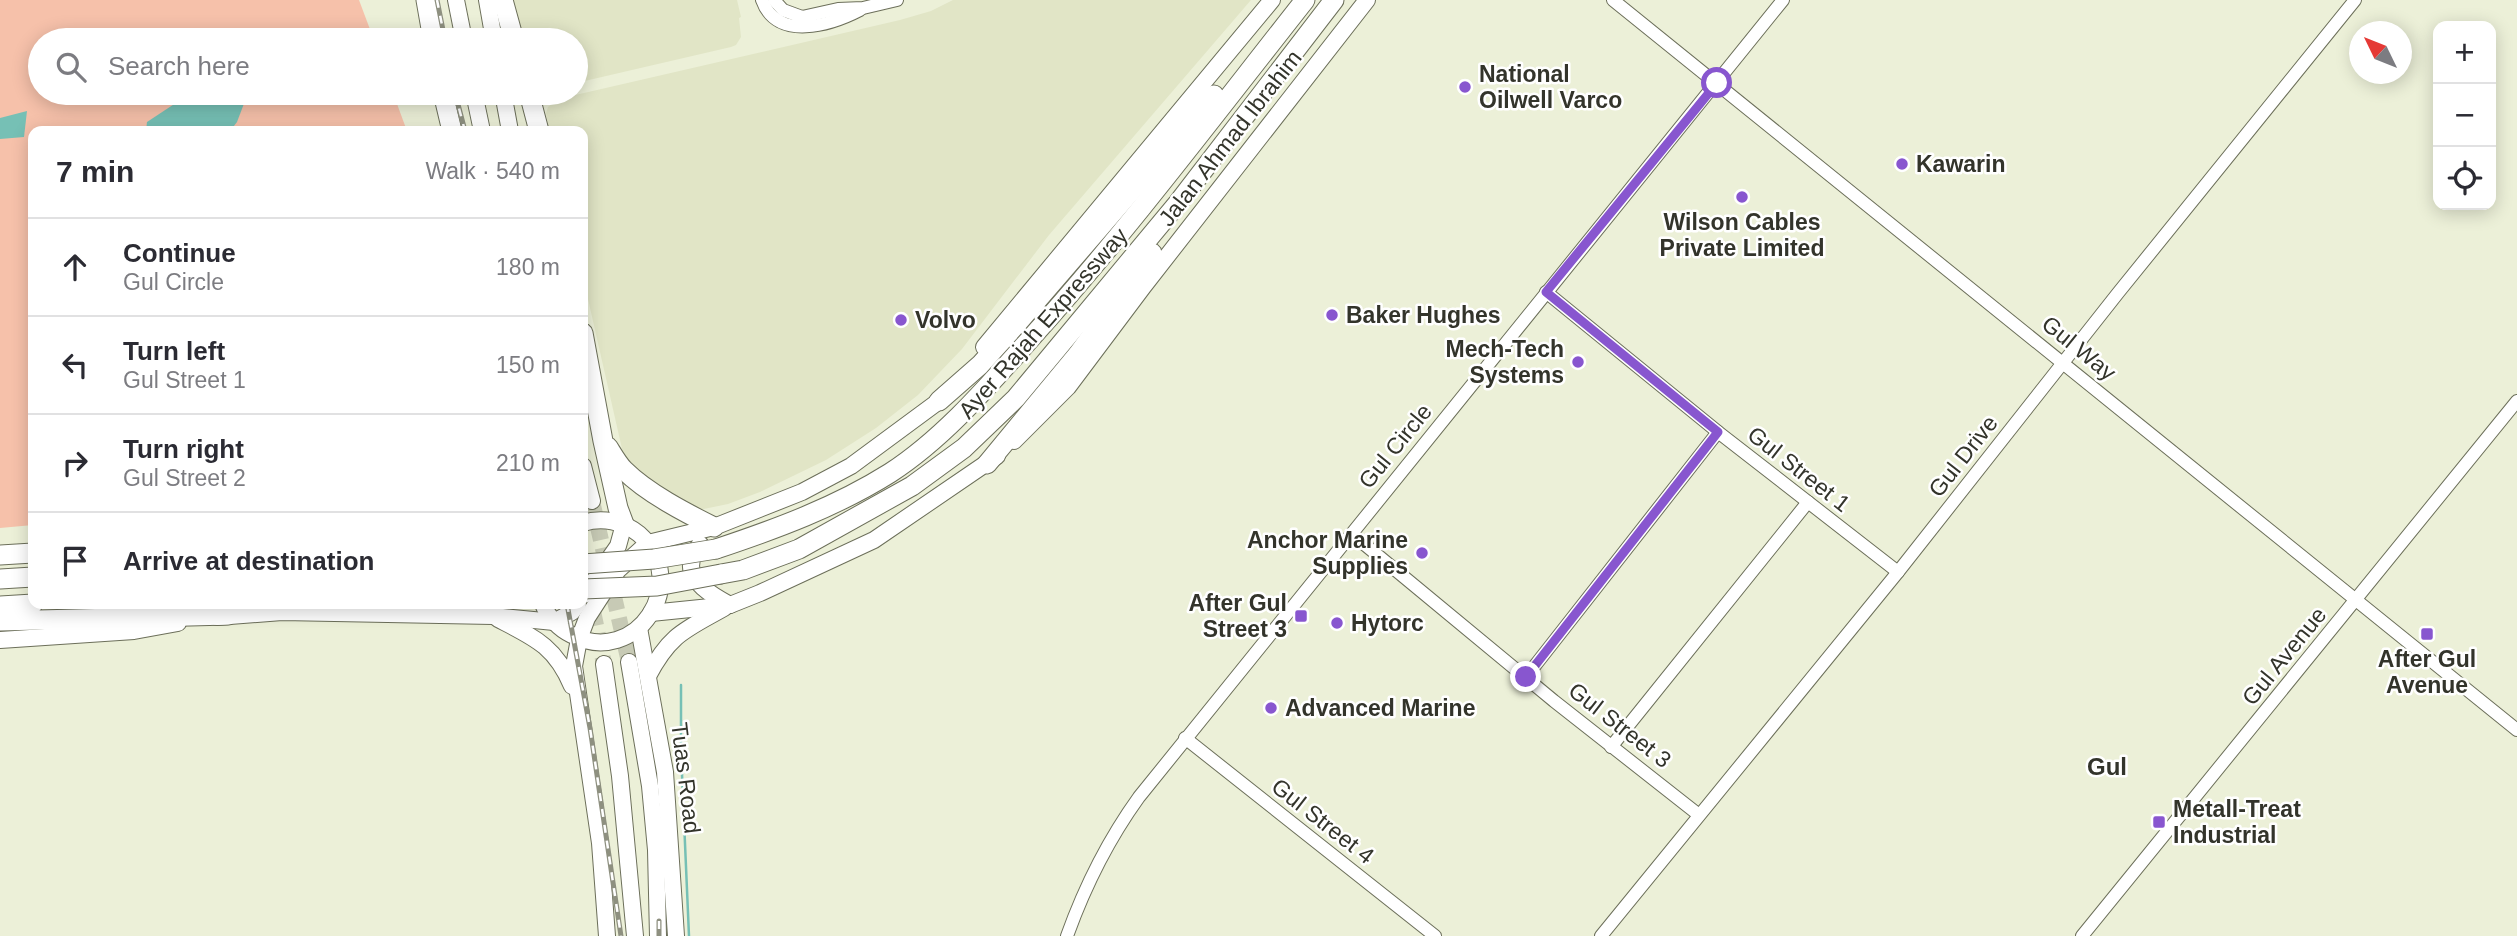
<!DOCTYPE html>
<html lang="en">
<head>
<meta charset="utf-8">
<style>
	body { margin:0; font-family:Helvetica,sans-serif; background:#f7f7f7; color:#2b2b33 }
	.controls { position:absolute; right:21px; top:21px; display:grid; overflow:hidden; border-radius:14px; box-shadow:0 4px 18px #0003 }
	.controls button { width:63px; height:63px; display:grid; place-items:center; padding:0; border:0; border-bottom:2px solid #e1e1e2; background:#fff; color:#2b2b33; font:35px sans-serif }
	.compass { position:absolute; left:2349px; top:21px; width:63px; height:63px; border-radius:50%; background:#fff; box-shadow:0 4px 18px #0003; rotate:313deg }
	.stop { position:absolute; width:21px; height:21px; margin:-16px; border:5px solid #8856cf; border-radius:50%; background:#fff }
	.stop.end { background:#8856cf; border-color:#fff; box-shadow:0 2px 7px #0008 }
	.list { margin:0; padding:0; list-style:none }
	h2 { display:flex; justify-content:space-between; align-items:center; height:91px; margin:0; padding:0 28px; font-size:30px }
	h2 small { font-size:23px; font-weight:400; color:#7c7c81 }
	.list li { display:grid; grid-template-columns:46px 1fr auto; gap:21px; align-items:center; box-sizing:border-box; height:98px; padding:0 28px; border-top:2px solid #e1e1e2 }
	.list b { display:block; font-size:26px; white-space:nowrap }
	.list p { margin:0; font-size:23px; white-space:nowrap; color:#7c7c81 }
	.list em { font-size:23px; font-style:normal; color:#7c7c81 }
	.icon { flex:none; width:38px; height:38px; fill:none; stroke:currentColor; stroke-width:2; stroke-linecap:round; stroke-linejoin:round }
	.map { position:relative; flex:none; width:2517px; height:936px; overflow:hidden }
	.search { position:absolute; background:#fff; box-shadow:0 4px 18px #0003; left:28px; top:28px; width:560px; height:77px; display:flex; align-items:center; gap:18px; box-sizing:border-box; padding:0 24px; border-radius:38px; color:#7c7c81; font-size:26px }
	.panel { position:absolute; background:#fff; box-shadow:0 4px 18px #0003; left:28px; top:126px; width:560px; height:483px; border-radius:14px }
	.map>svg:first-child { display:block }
	.built { fill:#e1e5c6 }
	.green { fill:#f6c1aa }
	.water { fill:#76c0b5 }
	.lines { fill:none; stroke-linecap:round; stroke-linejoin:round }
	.stream { stroke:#76c0b5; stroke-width:2.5 }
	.major-tunnel { stroke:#c7cab5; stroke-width:16; stroke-dasharray:16 8; stroke-linecap:butt }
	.minor-casing { stroke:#6c6f5a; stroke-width:14 }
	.major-casing { stroke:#6c6f5a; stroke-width:18 }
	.highway-casing { stroke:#6c6f5a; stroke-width:21 }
	.minor { stroke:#fff; stroke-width:12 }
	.major { stroke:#fff; stroke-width:16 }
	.highway { stroke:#fff; stroke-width:19 }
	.rail-casing { stroke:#8e9080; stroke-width:5 }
	.rail { stroke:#fff; stroke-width:2.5; stroke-dasharray:8; stroke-linecap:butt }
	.highway-bridge-casing { stroke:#6c6f5a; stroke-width:21; stroke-linecap:butt }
	.highway-bridge { stroke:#fff; stroke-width:19 }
	.route { stroke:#8856cf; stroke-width:9 }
	.poi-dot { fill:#8856cf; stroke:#fff; stroke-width:2.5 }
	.labels { text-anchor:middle; stroke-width:5; stroke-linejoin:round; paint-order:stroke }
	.poi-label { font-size:23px; font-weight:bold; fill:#33342b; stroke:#fff; text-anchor:start }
	.street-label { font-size:23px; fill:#33342b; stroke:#fff }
	.neighbourhood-label { font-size:24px; font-weight:bold; fill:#33342b; stroke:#fff }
</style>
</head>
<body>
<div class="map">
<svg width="2517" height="936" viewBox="0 0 2517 936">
	<rect width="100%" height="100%" fill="#ecf0d8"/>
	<g class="built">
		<polygon points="507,0 737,0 741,17 739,18 741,37 736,45 731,47 576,83 576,40 520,40"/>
		<polygon points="953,0 1251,0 1049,235 962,349 918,395 876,428 826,460 760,492 728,504 694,511 625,462 583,277 583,131 549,131 546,113 548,107 558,99 900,20 931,11"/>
	</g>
	<polygon class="green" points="0,0 359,0 374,40 40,40 40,93 393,93 407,131 33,131 33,525 0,528"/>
	<g class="water">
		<polygon points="191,93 248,93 237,122 230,131 146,131 147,122"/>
		<polygon points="27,111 24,137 0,139 0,118"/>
	</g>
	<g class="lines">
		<polyline class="stream" points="681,685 681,751 689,936"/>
		<g class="major-tunnel">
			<polyline points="592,501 629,662"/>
			<polyline points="583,563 604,664"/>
		</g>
		<defs>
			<g id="minor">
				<path d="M762,0C777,42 831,25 860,10"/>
				<polyline points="774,0 783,10 802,17 838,9 863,8 897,0"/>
				<polyline points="1613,0 2517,730"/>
				<polyline points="1546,292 1718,432 1898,572"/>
				<polyline points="1352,534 1554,701 1699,815"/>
				<polyline points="1526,677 1718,432"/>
				<polyline points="1185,738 1435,936"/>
				<polyline points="1611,747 1808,502"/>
				<path d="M1067,936C1085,886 1108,840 1139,797L1783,0"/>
				<polyline points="1601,936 1898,572 2118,293 2355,0"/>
				<polyline points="2082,936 2517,401"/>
			</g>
			<g id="major">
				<polyline points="456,0 464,40"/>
				<polyline points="487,0 494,40"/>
				<polyline points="474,93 482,131"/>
				<polyline points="503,93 510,131"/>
				<polyline points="984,347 1272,0"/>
				<polyline points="1014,441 1068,387 1143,287 1367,0"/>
				<polyline points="583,466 592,501"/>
				<path d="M700,544C697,549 694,554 692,559C685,581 715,597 730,605"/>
				<polyline points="584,595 618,546 624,524"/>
				<path d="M543,604C548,617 559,629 572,635C636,668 693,582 639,534C623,521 602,517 583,523"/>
				<polyline points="651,613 730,605 760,593 874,540 997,456"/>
				<polyline points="217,617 282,612 493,616 554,622"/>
				<path d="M498,619C535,638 555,646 572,686"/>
				<polyline points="554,622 572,612 578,604"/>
				<polyline points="639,628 665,772 676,936"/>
				<polyline points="0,640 134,631 178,623"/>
				<polyline points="629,662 650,786 656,850 658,936"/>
				<polyline points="604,664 620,776 635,936"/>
				<path d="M648,676C670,634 685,630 724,608"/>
				<polyline points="607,936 600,843 574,666 579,639 587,618 618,570 648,543 714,527 802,492 851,466 939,401 945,394"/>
			</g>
			<g id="highway">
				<polyline points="426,0 433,40"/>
				<polyline points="503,0 514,40"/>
				<polyline points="443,93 452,131"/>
				<polyline points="529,93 539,131"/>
				<polyline points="583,333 603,441 618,508 624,524"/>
				<polyline points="939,401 980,365 1015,326 1214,95"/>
				<path d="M608,447C613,455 618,464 624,470C647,493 686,513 714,527"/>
				<polyline points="987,464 1078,354 1152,253"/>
				<path d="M716,549C776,529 836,507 890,473C944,438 989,385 1031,338C1128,230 1215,114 1305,0"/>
				<polyline points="0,555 33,553"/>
				<polyline points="721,574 743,570 799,549 912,486 964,448 1016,398 1178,203 1334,0"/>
				<polyline points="0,579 33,577"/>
				<polyline points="0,606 33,604"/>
				<polyline points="0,621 228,615"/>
			</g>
		</defs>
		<use href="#minor" class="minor-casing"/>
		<use href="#major" class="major-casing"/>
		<use href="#highway" class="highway-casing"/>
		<use href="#minor" class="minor"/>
		<use href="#major" class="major"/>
		<use href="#highway" class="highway"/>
		<defs>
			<g id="rail">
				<polyline points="437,0 445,40"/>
				<polyline points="455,93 465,131"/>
				<polyline points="567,604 590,728 621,936"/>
				<polyline points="659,921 659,936"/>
			</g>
		</defs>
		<use href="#rail" class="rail-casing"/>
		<use href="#rail" class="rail"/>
		<defs>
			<g id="highway-bridge">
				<polyline points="583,564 654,559 716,549"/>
				<polyline points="583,589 657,586 721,574"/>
			</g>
		</defs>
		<use href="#highway-bridge" class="highway-bridge-casing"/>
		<use href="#highway-bridge" class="highway-bridge"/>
	</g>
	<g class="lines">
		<polyline class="route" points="1526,677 1718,432 1546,292 1717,83"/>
	</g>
	<g class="poi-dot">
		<circle cx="1465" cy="87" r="7"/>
		<circle cx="1902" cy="164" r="7"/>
		<circle cx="1742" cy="197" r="7"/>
		<circle cx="1332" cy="315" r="7"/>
		<circle cx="901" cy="320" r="7"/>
		<circle cx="1578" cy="362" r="7"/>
		<circle cx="1422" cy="553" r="7"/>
		<rect x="1294" y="609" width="14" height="14" rx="3.5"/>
		<circle cx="1337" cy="623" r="7"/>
		<rect x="2420" y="627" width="14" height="14" rx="3.5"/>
		<circle cx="1271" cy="708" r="7"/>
		<rect x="2152" y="815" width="14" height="14" rx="3.5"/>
	</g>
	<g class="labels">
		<g class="poi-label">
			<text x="1479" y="82">National<tspan x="1479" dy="26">Oilwell Varco</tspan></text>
			<text x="1916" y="172">Kawarin</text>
			<text x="1742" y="230" text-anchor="middle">Wilson Cables<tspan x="1742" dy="26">Private Limited</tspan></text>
			<text x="1346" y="323">Baker Hughes</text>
			<text x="915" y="328">Volvo</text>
			<text x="1564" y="357" text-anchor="end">Mech-Tech<tspan x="1564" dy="26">Systems</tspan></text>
			<text x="1408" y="548" text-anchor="end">Anchor Marine<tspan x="1408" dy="26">Supplies</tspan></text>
			<text x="1287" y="611" text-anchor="end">After Gul<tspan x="1287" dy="26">Street 3</tspan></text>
			<text x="1351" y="631">Hytorc</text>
			<text x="2427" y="667" text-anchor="middle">After Gul<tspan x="2427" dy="26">Avenue</tspan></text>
			<text x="1285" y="716">Advanced Marine</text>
			<text x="2173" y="817">Metall-Treat<tspan x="2173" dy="26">Industrial</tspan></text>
		</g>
		<g class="street-label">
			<text transform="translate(1230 138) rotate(-52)" y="8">Jalan Ahmad Ibrahim</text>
			<text transform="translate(1043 323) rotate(-49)" y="8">Ayer Rajah Expressway</text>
			<text transform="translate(2079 348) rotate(39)" y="8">Gul Way</text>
			<text transform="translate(1395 446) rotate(-51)" y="8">Gul Circle</text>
			<text transform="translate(1963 456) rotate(-52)" y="8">Gul Drive</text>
			<text transform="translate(1799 469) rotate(38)" y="8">Gul Street 1</text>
			<text transform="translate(2284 656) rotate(-51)" y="8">Gul Avenue</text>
			<text transform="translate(1620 725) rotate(38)" y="8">Gul Street 3</text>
			<text transform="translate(686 778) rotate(83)" y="8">Tuas Road</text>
			<text transform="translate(1323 821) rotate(38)" y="8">Gul Street 4</text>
		</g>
		<g class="neighbourhood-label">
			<text x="2107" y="775">Gul</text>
		</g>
	</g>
</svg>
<div class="controls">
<button>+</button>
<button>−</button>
<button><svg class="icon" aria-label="locate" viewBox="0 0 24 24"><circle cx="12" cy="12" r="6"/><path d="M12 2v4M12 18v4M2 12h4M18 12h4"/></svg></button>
</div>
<svg class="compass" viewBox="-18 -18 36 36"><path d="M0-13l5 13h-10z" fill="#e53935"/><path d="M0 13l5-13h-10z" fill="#7c7c81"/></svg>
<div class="stop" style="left:1717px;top:83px"></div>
<div class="stop end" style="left:1526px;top:677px"></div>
<div class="search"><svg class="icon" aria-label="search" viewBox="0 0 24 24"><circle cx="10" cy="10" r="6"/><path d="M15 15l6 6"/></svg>Search here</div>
<section class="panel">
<h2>7 min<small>Walk · 540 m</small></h2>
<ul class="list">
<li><svg class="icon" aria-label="ahead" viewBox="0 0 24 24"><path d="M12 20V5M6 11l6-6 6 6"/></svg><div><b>Continue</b><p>Gul Circle</p></div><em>180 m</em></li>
<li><svg class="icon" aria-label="left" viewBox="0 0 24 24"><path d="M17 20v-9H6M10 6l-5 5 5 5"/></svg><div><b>Turn left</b><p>Gul Street 1</p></div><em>150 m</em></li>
<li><svg class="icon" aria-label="right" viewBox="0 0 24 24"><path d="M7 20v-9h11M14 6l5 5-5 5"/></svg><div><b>Turn right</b><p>Gul Street 2</p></div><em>210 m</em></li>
<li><svg class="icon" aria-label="arrive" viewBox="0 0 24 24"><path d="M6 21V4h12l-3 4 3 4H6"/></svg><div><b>Arrive at destination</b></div></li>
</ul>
</section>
</div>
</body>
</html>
